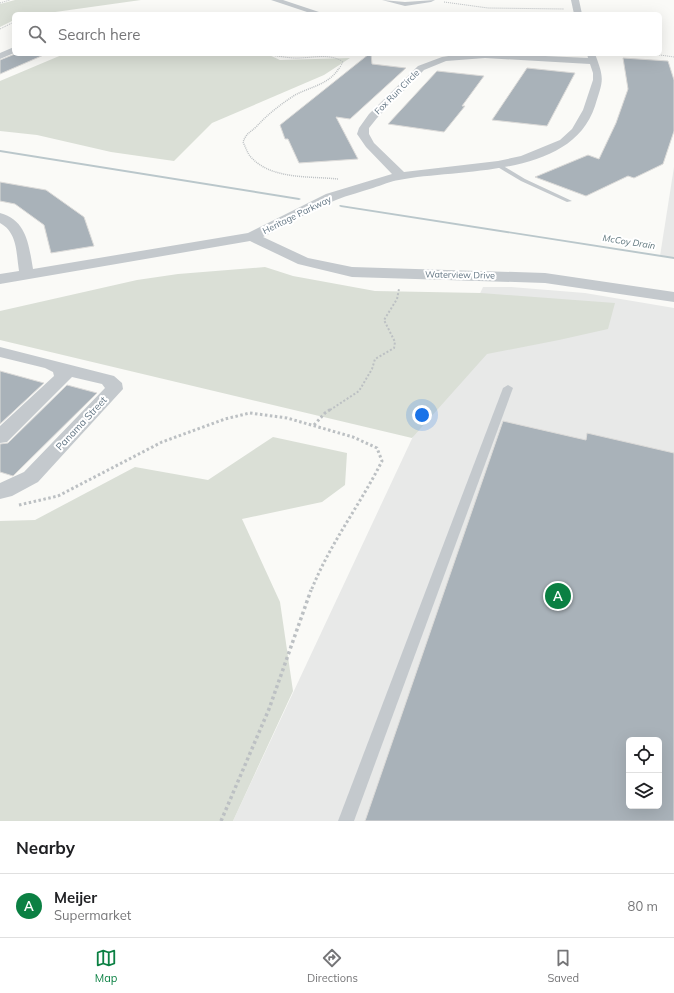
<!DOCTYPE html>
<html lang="en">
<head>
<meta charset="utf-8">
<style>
	body { margin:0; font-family:Mulish,sans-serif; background:#f6f6f6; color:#202124 }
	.controls { position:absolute; right:12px; bottom:12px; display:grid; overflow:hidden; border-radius:6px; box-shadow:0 4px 16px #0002 }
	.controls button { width:36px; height:36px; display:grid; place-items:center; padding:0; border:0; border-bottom:1px solid #e0e0e0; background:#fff; color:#202124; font:20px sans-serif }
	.you { position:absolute; left:422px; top:415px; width:14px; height:14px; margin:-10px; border:3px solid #fff; border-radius:50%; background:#1a73e8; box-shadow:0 0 0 6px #1a73e833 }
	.badge { display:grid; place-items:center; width:26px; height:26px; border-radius:50%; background:#0b8043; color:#fff; font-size:13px; font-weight:700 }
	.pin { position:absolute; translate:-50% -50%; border:2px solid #fff; box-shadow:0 1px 4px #0006 }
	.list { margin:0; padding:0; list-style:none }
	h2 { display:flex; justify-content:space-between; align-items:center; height:52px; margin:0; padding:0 16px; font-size:17px }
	h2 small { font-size:13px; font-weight:400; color:#757577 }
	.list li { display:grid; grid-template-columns:26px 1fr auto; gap:12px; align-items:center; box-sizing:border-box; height:64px; padding:0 16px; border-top:1px solid #e0e0e0 }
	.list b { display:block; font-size:15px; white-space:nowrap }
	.list p { margin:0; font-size:13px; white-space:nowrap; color:#757577 }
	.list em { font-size:13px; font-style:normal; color:#757577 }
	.icon { flex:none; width:22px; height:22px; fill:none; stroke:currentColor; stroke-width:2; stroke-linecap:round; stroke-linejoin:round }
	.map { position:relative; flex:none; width:674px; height:821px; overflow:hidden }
	.search { position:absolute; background:#fff; box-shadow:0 4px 16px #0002; left:12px; right:12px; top:12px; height:44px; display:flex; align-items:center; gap:10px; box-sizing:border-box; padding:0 14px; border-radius:6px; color:#757577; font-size:15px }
	.sheet { height:116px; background:#fff }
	nav { display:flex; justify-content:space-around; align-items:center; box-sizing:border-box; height:56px; border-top:1px solid #e0e0e0; background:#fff; font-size:11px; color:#757577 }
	nav a { display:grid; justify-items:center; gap:2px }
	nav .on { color:#0b8043 }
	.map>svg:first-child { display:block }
	.built { fill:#e8e9e8; fill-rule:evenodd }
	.green { fill:#dadfd6 }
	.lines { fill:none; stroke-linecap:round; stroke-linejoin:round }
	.stream { fill:#bac7cb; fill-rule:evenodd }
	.building { fill:#a9b2b9; stroke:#dcdbd9; fill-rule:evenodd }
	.path-far4 { stroke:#bcc0c3; stroke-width:1; stroke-dasharray:1 1; stroke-linecap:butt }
	.path-far3 { stroke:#bcc0c3; stroke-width:1.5; stroke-dasharray:1 1; stroke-linecap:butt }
	.path-far2 { stroke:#bcc0c3; stroke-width:2; stroke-dasharray:2 2; stroke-linecap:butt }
	.path-far1 { stroke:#bcc0c3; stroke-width:3; stroke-dasharray:2.5 2.5; stroke-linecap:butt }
	.path { stroke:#bcc0c3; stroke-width:3.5; stroke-dasharray:3 3; stroke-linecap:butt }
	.service { fill:#c4c9cd; fill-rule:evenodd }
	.minor { fill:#c4c9cd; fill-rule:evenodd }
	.labels { text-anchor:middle; stroke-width:4; stroke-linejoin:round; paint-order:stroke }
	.far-street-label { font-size:9px; fill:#637684; stroke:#fff }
	.far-water-label { font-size:9px; font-style:italic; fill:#5e767d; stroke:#fff }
	.street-label { font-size:10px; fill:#637684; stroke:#fff }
</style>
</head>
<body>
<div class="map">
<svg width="674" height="821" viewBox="0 0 674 821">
	<rect width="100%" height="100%" fill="#fafaf7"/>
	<g class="built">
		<polygon points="674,167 674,258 660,256"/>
		<path d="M483,287H511L585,293L674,308V821H233ZM629,740H659V806H629Z"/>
	</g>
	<g class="green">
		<polygon points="15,0 141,0 41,14 14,14 14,20 0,27 0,4"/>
		<polygon points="64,54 267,54 280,60 350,58 324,75 212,123 174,161 111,152 37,135 0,131 0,81"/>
		<polygon points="265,267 293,276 375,291 481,293 615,303 608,329 559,340 487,354 412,438 0,340 0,311 137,280 178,274"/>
		<polygon points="273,437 347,453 345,485 322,502 242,519 280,602 293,691 233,821 0,821 0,521 35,520 135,467 208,480"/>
	</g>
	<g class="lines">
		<g class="stream">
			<polygon points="0,150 299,198 301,199 299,200 0,152"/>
			<polygon points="340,205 674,257 674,259 341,207 339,206"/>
		</g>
	</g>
	<g class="building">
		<polygon points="15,54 46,54 0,74 0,60"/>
		<polygon points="369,54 371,54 372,64 406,68 350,119 336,117 358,159 299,163 288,139 285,139 280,125"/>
		<polygon points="623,58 668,61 674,80 674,131 663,164 634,178 628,176 586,196 535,177 588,155 599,159 616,123 628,89"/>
		<polygon points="527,68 575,73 547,126 492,120"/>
		<polygon points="437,71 484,76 462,106 465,106 444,132 388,124"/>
		<polygon points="0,182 46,190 84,217 94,246 51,253 44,225 15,204 0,201"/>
		<polygon points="0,371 44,383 0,424"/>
		<polygon points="67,385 97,393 13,476 0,472 0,444 8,443"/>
		<path d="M503,421L586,440L587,433L674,453V821H365ZM629,740H659V806H629Z"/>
	</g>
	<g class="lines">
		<g class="path-far4">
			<polyline points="444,2 488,8 564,9"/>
			<polyline points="0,3 10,0"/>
			<polyline points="0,29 14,22"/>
			<path d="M261,54C272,55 282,57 293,58C308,59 330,52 343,62L339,69"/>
			<polyline points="653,54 674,57"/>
		</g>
		<path class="path-far3" d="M338,179C310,176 270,180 250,156C247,152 245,146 243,142C247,132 250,133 257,126C268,114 281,104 295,95C310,87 330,84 339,68"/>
		<polyline class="path-far2" points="330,410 359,391 372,369 375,359 394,348 395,342 384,320 397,299 399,289"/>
		<g class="path-far1">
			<polyline points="314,425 325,413 331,409"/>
			<path d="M19,505L58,496L162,442L225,419L250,413L287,418L353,437L377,448L382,461C360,505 329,545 311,591"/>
		</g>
		<polyline class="path" points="221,821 269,709 311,590"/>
		<g class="service">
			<polygon points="496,164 500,164 525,179 572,201 567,202 521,181 496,166"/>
			<polygon points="508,385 513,388 354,821 338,821 503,388"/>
		</g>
		<g class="minor">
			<polygon points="271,0 283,0 325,14 313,14"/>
			<polygon points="382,0 405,2 435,0 431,2 405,6"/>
			<polygon points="571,0 579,0 582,14 574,14"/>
			<polygon points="135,12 163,12 167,14 134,14"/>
			<polygon points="14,47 14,53 0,59 0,53"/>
			<path d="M461,54H503L588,58L587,54H595C605,80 603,80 595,106C571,179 460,168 399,180C391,181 382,185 373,188C361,192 348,195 336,200C311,210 287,225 263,237L308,258L352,267L545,273L674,292V302L545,283L352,277L298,264L250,241L0,284V274L19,271C16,253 18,233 0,223V213C27,220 29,246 33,269L248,233L326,194L392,174L366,147L357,134L359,128L369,114L418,66L442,57ZM485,58L590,64L593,73V80L583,110L572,129L560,140L521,156L498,161L404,172L374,143L369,134V128L377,118L424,70L446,61Z"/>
			<polygon points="0,347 114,376 122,383 123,389 38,482 12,496 0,499 0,483 24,472 105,388 102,384 72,377 7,442 0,443 0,426 54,376 53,372 45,368 0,357"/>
		</g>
	</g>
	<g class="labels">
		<g class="far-street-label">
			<text transform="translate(397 92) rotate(-45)" y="3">Fox Run Circle</text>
			<text transform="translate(297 215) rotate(-26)" y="3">Heritage Parkway</text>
			<text transform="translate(460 275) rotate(1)" y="3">Waterview Drive</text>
		</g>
		<g class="far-water-label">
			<text transform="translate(629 242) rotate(9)" y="3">McCoy Drain</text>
		</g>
		<g class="street-label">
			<text transform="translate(81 423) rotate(-47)" y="4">Panama Street</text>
		</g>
	</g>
</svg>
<div class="controls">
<button><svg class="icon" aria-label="locate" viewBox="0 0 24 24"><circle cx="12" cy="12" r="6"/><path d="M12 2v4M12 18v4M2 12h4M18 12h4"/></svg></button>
<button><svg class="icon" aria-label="layers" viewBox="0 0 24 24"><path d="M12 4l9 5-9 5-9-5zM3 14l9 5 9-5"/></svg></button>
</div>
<div class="you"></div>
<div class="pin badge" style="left:558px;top:596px">A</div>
<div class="search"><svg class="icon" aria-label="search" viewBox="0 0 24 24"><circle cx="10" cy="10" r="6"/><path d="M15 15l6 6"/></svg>Search here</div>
</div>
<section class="sheet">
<h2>Nearby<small></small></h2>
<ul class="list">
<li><span class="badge">A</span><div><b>Meijer</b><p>Supermarket</p></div><em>80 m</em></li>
</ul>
</section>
<nav>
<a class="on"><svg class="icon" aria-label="map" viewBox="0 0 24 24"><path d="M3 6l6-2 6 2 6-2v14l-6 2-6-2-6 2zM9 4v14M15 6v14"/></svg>Map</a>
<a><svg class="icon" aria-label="directions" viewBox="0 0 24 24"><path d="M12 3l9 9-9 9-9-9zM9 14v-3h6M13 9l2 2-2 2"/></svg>Directions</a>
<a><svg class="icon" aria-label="saved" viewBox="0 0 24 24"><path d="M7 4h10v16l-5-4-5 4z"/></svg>Saved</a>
</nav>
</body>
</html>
